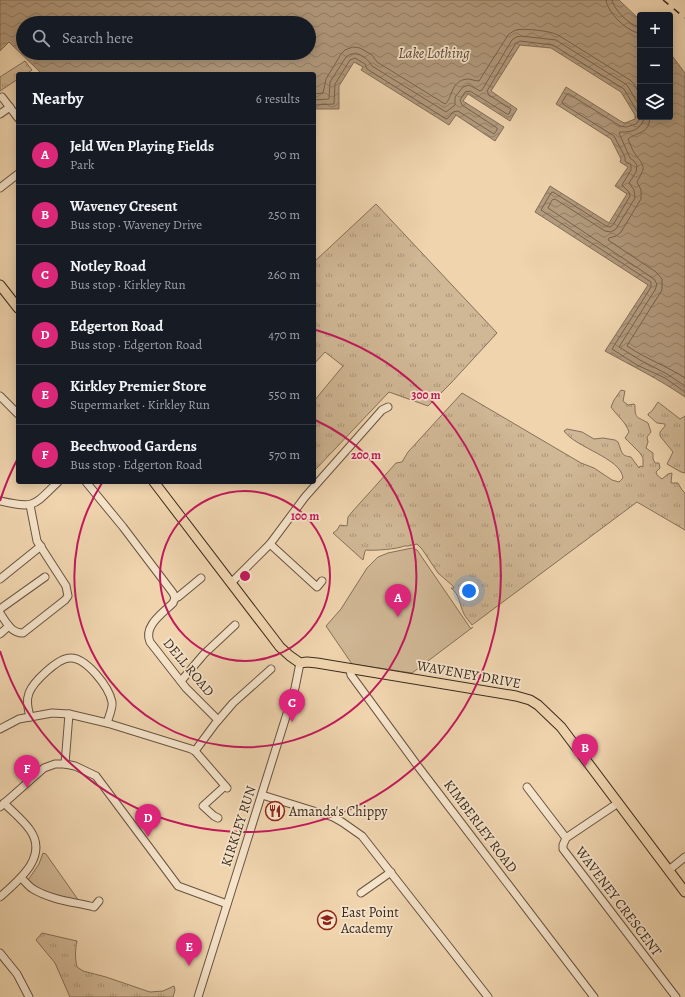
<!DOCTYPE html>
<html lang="en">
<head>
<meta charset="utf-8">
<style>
	body { margin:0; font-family:Alegreya,serif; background:#242831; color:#f1f3f6 }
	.controls { position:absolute; right:12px; top:12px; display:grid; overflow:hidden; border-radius:4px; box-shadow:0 2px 10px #0003 }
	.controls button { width:36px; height:36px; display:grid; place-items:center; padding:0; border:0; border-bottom:1px solid #363941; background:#171b24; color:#f1f3f6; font:20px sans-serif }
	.you { position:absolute; left:469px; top:591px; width:14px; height:14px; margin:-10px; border:3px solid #fff; border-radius:50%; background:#1a73e8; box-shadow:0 0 0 6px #1a73e833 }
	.badge { display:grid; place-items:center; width:26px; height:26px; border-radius:50%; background:#db2777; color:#fff; font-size:13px; font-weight:700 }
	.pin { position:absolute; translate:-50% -33px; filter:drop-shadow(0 1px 2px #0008) }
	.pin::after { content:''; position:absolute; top:21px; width:14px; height:12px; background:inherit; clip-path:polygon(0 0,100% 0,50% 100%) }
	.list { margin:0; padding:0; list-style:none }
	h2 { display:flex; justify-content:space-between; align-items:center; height:52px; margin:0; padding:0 16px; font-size:17px }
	h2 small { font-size:13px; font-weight:400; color:#9ea1a6 }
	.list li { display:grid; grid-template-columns:26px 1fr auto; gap:12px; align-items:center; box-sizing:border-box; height:60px; padding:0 16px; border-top:1px solid #363941 }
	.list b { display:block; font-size:15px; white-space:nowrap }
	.list p { margin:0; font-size:13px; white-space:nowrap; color:#9ea1a6 }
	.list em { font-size:13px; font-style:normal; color:#9ea1a6 }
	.icon { flex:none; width:22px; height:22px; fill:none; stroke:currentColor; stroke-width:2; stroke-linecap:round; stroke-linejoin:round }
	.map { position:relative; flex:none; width:685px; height:997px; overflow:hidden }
	.search { position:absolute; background:#171b24; box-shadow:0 2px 10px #0003; left:16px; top:16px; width:300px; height:44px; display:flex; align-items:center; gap:10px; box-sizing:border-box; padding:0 14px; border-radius:22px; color:#9ea1a6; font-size:15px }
	.panel { position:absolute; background:#171b24; box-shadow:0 2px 10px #0003; left:16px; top:72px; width:300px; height:412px; border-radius:4px }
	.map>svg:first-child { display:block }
	.grass { fill:url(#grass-tufts); stroke:#867059 }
	.green { fill:#d0b795; stroke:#867059 }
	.water { fill:url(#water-waves); stroke:#826d57; fill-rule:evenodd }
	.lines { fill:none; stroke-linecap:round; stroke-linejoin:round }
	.shore { stroke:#76624d; stroke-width:1 }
	.minor-casing { stroke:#685441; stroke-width:9 }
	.major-casing { stroke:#3b2a1d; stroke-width:11 }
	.minor { stroke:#f5e3ca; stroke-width:7 }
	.major { stroke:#efd4ae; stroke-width:9 }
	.rail { stroke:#3b2a1d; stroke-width:1.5; stroke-dasharray:7 7; stroke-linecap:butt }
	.ring { fill:none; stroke:#c2185b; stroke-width:2 }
	.labels { text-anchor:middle; stroke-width:3.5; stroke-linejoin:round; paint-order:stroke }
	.street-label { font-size:14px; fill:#3b2a1d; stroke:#f5e3ca }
	.poi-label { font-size:14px; fill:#3b2a1d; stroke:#f5e3ca; text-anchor:start }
	.water-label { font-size:15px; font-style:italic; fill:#594635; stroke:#f5e3ca }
	.centre { fill:#c2185b; stroke:#f5e3ca; stroke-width:2 }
	.ring-label { font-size:12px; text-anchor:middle; font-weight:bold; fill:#c2185b; stroke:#f5e3ca; stroke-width:3.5; stroke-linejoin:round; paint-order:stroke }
</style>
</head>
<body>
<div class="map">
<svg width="685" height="997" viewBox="0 0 685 997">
	<defs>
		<pattern id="grass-tufts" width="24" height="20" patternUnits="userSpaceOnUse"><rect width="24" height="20" fill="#d0b795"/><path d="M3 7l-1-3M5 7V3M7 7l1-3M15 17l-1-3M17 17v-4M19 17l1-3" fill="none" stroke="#aa9579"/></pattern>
		<pattern id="water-waves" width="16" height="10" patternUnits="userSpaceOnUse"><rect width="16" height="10" fill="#b29a7d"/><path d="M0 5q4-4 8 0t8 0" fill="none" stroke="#927e66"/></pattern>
	</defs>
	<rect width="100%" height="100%" fill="#efd4ae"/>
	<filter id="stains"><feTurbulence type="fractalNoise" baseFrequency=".005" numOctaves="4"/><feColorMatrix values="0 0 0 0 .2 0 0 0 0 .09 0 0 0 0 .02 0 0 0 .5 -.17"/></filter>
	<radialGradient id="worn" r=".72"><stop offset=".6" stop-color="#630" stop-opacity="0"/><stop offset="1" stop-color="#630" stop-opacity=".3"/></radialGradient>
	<g class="grass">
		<polygon points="25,61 32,70 26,74 18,74 18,79 0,91 0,77"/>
		<polygon points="376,204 497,333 451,383 428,406 389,392 315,470 314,401 343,366 325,352 314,364 314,262"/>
		<path d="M621,390L625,391L623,401L628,405L634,404L635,405C635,420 637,416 648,423L651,432L647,437L648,442L646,448L653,453V459L655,463H659L660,468L656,472L657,475L662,479L668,474L672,473L671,483H678L682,490L685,493V530L637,502L472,625C469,621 466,618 464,614C459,604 460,595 451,588H454L453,586L438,573L422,549L417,544L408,546H404C399,549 372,551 366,550L365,551L363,560L333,533L337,530L340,525L347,526L348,517L352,512L396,463L402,462L408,452L462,393L581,463L594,468L612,480L619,482L623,478C621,458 576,448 564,431L567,429L582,432L594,439L603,438L615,440L618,442C622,451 620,456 631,457L639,468L640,466L643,467V458L640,453L625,438L629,432C626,422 617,416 611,407L614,400Z"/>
		<polygon points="658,402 680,419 685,416 685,473 681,472 667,464 673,452 660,436 660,432 665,426 665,424 657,423 648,415 648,414 652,411"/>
		<path d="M42,933L77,941C75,950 75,958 77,967L83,971L106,977L150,992L163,991L174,986L175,990L173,997H70L55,963L36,940Z"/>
	</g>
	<g class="green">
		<polygon points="412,548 417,550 471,629 473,627 412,673 352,664 326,626 341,609 367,568 378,557 388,553"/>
		<path d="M43,853L46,854L79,901C61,896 42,894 28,880L39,864Z"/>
	</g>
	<path class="water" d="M0,0H619L640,20V117H670V53L685,73V397C659,379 632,366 605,351L648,285L535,212L550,186L609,223L627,194L615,186L628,167L620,162L621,159L611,139L556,104L566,87L622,122L625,123L635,119V115L621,92L551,48L520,45L491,91L517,109L510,121L468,94L463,101L504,127L495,141L456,115L449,125L361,70L363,67L354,62L339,86V109H314V74H42L9,42L0,51ZM23,23H309V53H23Z"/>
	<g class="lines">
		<g class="shore">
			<path d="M606,0C607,12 628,33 640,33"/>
			<path d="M612,0C613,9 631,27 640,27"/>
			<path d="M314,94L323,93L326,79L341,54L345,50L353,47L360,48L372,55L377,62L445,104C453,98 450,81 467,79C471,79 475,81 479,81L508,35C511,33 513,31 516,30C525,28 551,31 558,35L630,80L634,84L640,95"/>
			<path d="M314,100L329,99L330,82L346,57C355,49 367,57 372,66L446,112L455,105V97L463,87L469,85L480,91L482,90L512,40L516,37L521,36L556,40L627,85L640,107"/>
			<polyline points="314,105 334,104 335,84 350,60 355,58 365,64 367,69 446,119 448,118 453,112 458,111 494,134 497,130 497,128 462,105 460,100 465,92 470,91 507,114 509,114 511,109 489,95 487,91 516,43 520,41 553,45 624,89 638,113 639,120 636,124 626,127 620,126 569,94 567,94 562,102 563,104 614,136 625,157 625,161 631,165 631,170 622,185 629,192 630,196 613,225 610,227 606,226 553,192 551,193 541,210 651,282 651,287 612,349 637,365 665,378 685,392"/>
			<path d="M644,117C643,129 631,133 620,132L619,133L630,158L634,161L637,165L636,172L629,183L634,190L635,198L616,229L611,232L605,231L555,199L552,200L548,208L654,279L657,284L655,290L619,347L640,360L667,374L685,386"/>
			<path d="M650,117C649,135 638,131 628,139C630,143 632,150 635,154C646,168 645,167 637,182L641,190V199L621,232L616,236L609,238L608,240L656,272L662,279V290L628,344L627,346C646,359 667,366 685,378"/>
		</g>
		<defs>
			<g id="minor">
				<polyline points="2,97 18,118"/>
				<polyline points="0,114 10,107"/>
				<polyline points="0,188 18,174"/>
				<polyline points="0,396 18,414"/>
				<polyline points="86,482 123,527 173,593 175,598"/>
				<path d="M0,501C35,509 33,506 58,482"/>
				<polyline points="270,544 317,587 322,581"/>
				<path d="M201,578L178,597L175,598L173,603C163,613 143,626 150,642L186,688L218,720"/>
				<polyline points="0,579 41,546"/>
				<polyline points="231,583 270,544 305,497 382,410 388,407"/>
				<polyline points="0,609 45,577"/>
				<path d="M0,613C6,622 11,633 23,633L65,600L68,596L66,586L37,541L30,505"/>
				<polyline points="0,634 9,626"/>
				<polyline points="350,670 351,675 417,765 594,997"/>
				<polyline points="181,681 204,654 235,625"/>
				<path d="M30,717C28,708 26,701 29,693C33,682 58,658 70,658C86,657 109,687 112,702C113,708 109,716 107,723"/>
				<polyline points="0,729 19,719 52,713 69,714 107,723 191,749 195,751 227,788"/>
				<polyline points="195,751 215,724 233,703 271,669"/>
				<polyline points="65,764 69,714"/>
				<polyline points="527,787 566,838"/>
				<polyline points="262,795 333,817 342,822 362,836 488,997"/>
				<polyline points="618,803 566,838 563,845 563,849 676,997"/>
				<polyline points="0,807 44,768 55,764 65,764 75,766 96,776 178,886 227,904"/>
				<polyline points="218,818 214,816 203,806 225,786"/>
				<polyline points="669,870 685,857"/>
				<path d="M21,878C25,881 28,886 33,889C51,900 74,902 94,907L99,901"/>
				<polyline points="361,893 391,872"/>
				<path d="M0,897C18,881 49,857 30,830C24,821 13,812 4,803"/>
				<polyline points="0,953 17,974 29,997"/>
				<polyline points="198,997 295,688 300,663"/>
			</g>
			<g id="major">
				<polyline points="0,285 18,308"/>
				<polyline points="154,482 280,647 290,656 300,663 307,662 317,663 516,696 530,700 538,705 561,727 685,892"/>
			</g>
		</defs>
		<use href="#minor" class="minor-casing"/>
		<use href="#major" class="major-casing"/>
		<use href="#minor" class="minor"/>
		<use href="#major" class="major"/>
		<polyline class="rail" points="663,0 685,18"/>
	</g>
	<g class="ring">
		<circle cx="245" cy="576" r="85"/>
		<path d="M315 420A171 171 0 1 1 102 483"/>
		<path d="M0 501A256 256 0 0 1 18 458M316 330A256 256 0 1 1 0 651"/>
	</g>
	<defs>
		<symbol id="restaurant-ring" viewBox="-11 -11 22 22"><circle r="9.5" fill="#f5e3ca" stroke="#8f2418" stroke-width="1.5"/><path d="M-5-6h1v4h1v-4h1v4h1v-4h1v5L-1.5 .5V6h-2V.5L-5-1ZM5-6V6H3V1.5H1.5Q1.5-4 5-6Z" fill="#8f2418"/></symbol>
		<symbol id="school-ring" viewBox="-11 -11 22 22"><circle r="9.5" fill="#f5e3ca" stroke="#8f2418" stroke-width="1.5"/><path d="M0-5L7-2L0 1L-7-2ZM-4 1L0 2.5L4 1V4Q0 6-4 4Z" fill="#8f2418"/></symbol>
	</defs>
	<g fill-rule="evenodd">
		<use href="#restaurant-ring" x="264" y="800" width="22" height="22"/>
		<use href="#school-ring" x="316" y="909" width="22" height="22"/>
	</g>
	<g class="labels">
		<g class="street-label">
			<text transform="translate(189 667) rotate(50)" y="5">DELL ROAD</text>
			<text transform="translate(469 674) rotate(10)" y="5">WAVENEY DRIVE</text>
			<text transform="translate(238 826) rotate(-72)" y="5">KIRKLEY RUN</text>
			<text transform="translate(481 826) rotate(53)" y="5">KIMBERLEY ROAD</text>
			<text transform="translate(619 901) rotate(53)" y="5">WAVENEY CRESCENT</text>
		</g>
		<g class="poi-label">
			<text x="289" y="816">Amanda's Chippy</text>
			<text x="341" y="917">East Point<tspan x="341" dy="16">Academy</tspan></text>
		</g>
		<g class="water-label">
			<text x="434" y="58">Lake Lothing</text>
		</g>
	</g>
	<circle cx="245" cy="576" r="6" class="centre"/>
	<g class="ring-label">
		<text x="426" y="399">300 m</text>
		<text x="366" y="459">200 m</text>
		<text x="305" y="520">100 m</text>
	</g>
	<rect width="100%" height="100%" filter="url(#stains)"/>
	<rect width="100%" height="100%" fill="url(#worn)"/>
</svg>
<div class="controls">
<button>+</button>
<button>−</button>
<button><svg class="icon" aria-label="layers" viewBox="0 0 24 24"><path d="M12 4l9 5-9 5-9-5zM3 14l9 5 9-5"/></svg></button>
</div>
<div class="you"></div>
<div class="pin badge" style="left:398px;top:617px">A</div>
<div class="pin badge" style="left:585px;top:767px">B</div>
<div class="pin badge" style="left:292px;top:722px">C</div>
<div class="pin badge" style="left:148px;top:837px">D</div>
<div class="pin badge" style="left:189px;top:966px">E</div>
<div class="pin badge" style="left:27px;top:788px">F</div>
<div class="search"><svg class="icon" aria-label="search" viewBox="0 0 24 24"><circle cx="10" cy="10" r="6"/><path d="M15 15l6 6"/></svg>Search here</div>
<section class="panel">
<h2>Nearby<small>6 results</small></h2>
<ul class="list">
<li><span class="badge">A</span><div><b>Jeld Wen Playing Fields</b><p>Park</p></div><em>90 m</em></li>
<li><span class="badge">B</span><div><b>Waveney Cresent</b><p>Bus stop · Waveney Drive</p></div><em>250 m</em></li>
<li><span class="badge">C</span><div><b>Notley Road</b><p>Bus stop · Kirkley Run</p></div><em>260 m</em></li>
<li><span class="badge">D</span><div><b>Edgerton Road</b><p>Bus stop · Edgerton Road</p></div><em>470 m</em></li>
<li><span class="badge">E</span><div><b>Kirkley Premier Store</b><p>Supermarket · Kirkley Run</p></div><em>550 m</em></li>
<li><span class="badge">F</span><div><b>Beechwood Gardens</b><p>Bus stop · Edgerton Road</p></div><em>570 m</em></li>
</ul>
</section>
</div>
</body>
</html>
